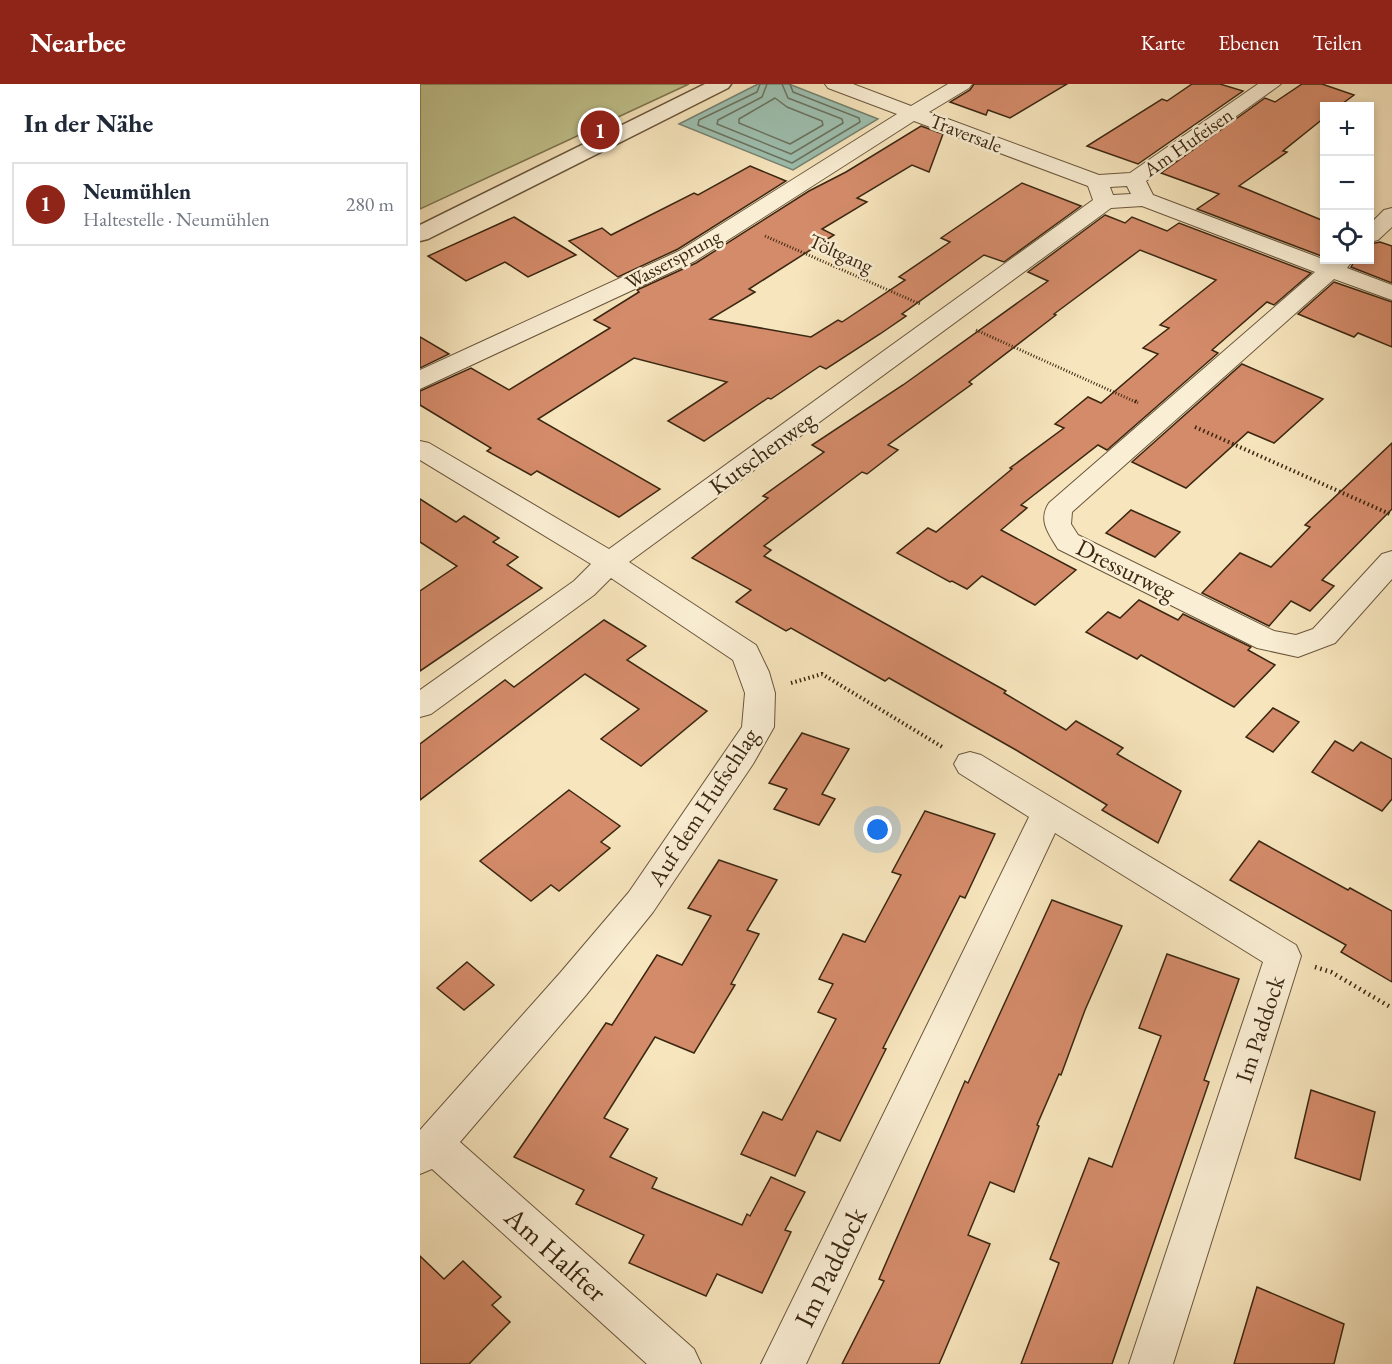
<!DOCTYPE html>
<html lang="de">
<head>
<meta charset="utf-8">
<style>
	body { margin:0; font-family:"EB Garamond",serif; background:#f6f6f7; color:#1f2937 }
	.controls { position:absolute; right:18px; top:18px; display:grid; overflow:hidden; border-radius:0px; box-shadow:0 3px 9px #0003 }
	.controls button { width:54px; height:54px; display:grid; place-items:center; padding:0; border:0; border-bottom:2px solid #e0e1e3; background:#fff; color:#1f2937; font:30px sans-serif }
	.you { position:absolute; left:458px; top:746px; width:21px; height:21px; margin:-15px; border:4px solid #fff; border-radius:50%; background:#1a73e8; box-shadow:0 0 0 9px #1a73e833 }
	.badge { display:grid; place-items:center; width:39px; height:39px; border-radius:50%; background:#8f2418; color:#fff; font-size:20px; font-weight:700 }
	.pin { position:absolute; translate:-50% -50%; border:3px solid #fff; box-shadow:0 2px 6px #0006 }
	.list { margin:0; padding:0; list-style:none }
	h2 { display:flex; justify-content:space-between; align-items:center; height:78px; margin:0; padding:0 24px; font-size:26px }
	h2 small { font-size:20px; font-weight:400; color:#747a83 }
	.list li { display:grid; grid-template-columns:39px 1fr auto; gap:18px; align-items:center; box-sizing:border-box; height:84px; margin:0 12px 12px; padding:0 12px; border:2px solid #e0e1e3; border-radius:0px }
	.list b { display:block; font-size:22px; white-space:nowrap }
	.list p { margin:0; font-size:20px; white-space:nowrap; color:#747a83 }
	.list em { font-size:20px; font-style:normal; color:#747a83 }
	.icon { flex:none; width:33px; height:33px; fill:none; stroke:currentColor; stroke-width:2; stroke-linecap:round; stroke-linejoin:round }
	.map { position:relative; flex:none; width:972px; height:1280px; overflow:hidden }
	header { display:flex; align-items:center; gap:36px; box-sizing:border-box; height:84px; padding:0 30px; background:#8f2418; color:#fff }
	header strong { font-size:28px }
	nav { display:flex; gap:33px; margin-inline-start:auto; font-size:21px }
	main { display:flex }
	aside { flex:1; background:#fff }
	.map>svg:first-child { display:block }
	.green { fill:#c1c38e; stroke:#7e7550; stroke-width:1.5 }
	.water { fill:#9dbfaf; stroke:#768270; stroke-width:1.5 }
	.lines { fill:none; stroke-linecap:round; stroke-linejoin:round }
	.shore { stroke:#6c7360; stroke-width:1.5 }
	.building { fill:#d48b6a; stroke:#3b2711; stroke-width:1.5 }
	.minor-casing { stroke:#6a563c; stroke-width:2 }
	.tertiary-casing { stroke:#6a563c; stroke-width:3 }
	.path-far2 { stroke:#3b2711; stroke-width:3; stroke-dasharray:1 2; stroke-linecap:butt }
	.path-far1 { stroke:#3b2711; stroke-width:4; stroke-dasharray:1.5 3; stroke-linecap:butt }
	.path { stroke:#3b2711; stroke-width:4.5; stroke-dasharray:1.5 4; stroke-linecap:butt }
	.minor { fill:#faeed4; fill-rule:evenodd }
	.tertiary { fill:#faeed4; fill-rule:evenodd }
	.labels { text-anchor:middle; stroke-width:5; stroke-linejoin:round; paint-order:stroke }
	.far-street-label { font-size:20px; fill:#3b2711; stroke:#faeed4 }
	.street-label { font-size:24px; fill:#3b2711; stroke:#faeed4 }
	.near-street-label { font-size:28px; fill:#3b2711; stroke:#faeed4 }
</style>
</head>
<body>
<header>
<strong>Nearbee</strong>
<nav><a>Karte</a><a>Ebenen</a><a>Teilen</a></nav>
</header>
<main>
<aside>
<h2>In der Nähe<small></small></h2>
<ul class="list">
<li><span class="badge">1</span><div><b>Neumühlen</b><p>Haltestelle · Neumühlen</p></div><em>280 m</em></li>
</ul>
</aside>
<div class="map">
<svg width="972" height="1280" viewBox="0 0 972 1280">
	<rect width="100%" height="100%" fill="#f7e5bd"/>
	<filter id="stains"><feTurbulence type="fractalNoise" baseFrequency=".00333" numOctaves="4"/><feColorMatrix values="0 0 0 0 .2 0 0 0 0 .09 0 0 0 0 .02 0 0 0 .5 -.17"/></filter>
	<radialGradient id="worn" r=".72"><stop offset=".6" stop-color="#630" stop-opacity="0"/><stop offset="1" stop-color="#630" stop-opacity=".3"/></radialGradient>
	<polygon class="green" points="0,0 269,0 0,125"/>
	<polygon class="water" points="338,0 369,0 458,35 373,86 259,40"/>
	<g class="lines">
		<g class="shore">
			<polyline points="340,0 337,8 279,36 278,41 372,79 440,38 439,34 373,8 370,0"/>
			<polyline points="347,0 342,13 298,36 297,40 371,70 423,39 422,35 368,14 362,0"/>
			<polygon points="355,14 367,23 402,37 403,41 370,60 319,39 319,35"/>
		</g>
	</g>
	<g class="building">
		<polygon points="554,0 647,0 590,34 568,26 566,31 530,18 550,6"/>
		<polygon points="772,0 800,0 823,7 718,80 667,62 742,15 747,17"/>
		<polygon points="882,0 902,0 934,11 919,22 904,22 904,34 863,67 867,68 819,102 904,137 904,173 777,125 799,110 741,89 845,14 855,18"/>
		<polygon points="501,42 523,50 509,88 492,81 437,114 447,118 402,145 414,151 329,205 335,208 290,235 391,253 418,236 422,238 485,196 479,193 530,158 521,154 602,99 661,122 584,178 564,171 482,230 486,232 460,250 406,285 400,282 351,315 348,314 284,357 248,337 307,298 214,274 118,335 240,405 199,433 117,387 111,391 67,367 71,364 0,321 0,307 51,284 89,306 190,244 174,236 219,208 217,206 276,179 389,107 426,88"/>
		<polygon points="330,82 366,97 258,165 198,193 149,157 182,144 191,151 274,109 278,111"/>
		<polygon points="685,131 705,139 712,133 747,147 759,139 891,189 854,221 847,218 792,266 798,269 687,366 678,361 601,421 607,424 581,446 656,486 615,521 562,492 547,505 532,497 530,498 477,469 508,444 516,448 592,385 590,384 644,344 635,340 668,313 681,319 738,270 723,264 749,244 740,241 796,196 720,166 634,230 636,231 549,298 552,300 468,361 478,366 447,390 442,388 344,462 351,466 344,472 586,607 584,609 646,646 656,637 703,664 697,670 761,707 738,759 682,726 687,721 596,666 469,594 465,597 371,544 366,547 316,518 331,506 272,474 348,414 343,412 404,368 392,361 483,301 628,197 608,188"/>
		<polygon points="94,133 156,171 108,193 85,178 46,197 8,172"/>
		<polygon points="960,158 972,162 972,199 931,183 935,176 950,176 950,160"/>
		<polygon points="914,198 972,218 972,263 938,249 934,253 878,230"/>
		<polygon points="0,253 29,270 0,284"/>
		<polygon points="822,280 903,315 854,359 828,348 766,404 712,378"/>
		<polygon points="972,359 972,425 902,496 914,502 890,527 871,517 849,542 782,509 820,469 851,483 890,443 885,441"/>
		<polygon points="0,415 36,438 44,432 79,454 73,458 98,473 87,481 122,504 0,587 0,507 37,482 0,458"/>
		<polygon points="711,426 760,448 735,473 686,449"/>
		<polygon points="719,516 758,536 763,530 831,563 828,566 855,581 814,623 721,571 717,575 666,548 688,528 700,534"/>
		<polygon points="184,536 226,562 207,576 287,627 221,682 181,655 219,625 165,590 0,716 0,660 85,596 94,603"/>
		<polygon points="853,624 879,638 853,668 826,653"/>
		<polygon points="382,649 429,665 402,710 415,715 399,741 354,725 367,705 349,699"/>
		<polygon points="915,657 933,667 941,658 972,675 972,715 962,727 892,688"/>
		<polygon points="149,706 200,742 181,758 190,764 139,807 131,801 111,817 60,777"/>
		<polygon points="505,727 575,750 545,814 540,812 463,964 466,965 420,1057 397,1047 375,1092 321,1070 343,1028 362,1036 416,935 398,928 413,900 399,895 423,850 445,858 481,791 472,788"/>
		<polygon points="839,757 928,806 930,804 972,827 972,898 921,868 926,861 810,796"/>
		<polygon points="299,776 357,796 327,846 339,850 311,900 315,901 274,969 235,953 184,1034 208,1045 190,1073 237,1094 232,1104 322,1141 327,1130 330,1132 351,1093 385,1108 365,1146 371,1148 342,1209 297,1190 286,1212 209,1179 224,1151 156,1120 164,1106 94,1073 186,939 192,941 237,871 262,881 291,832 268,824"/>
		<polygon points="632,816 702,842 665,926 641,991 639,990 617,1041 619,1042 594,1108 570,1098 548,1151 570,1160 523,1271 519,1280 422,1280 464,1197 459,1195 545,997 548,999"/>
		<polygon points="747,870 819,895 784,996 789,998 692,1280 601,1280 639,1179 630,1175 669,1074 692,1083 741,952 719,944"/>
		<polygon points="47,878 74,901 44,926 17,904"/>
		<polygon points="891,1006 955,1028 940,1096 875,1074"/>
		<polygon points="0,1172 24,1195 43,1177 81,1213 72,1221 90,1238 49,1280 0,1280"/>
		<polygon points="837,1203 924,1240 914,1280 814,1280"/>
	</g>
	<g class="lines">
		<defs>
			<g id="minor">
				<path d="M405,0H433L491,22L528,0H552L549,4L509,28L679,91L710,89L838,0H861L726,97L733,111L908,177L933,176L927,184L972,201V216L914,195L652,428L651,440L658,451L854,547L876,551L893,545L962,470L972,467V495L915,559L878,573L837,564L638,465C628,449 618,436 629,419L895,188L722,122L691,124L209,478L336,561L349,588L355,609L354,643L333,680L233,828L166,911L40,1058L274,1265L281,1280H227L12,1085L0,1090V1046L140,889L209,808L322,643L325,609L313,576L191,494L174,511L11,630L0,633V606L154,497L171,480L0,376V357L9,359L189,465L673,116L668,102L494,37L275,177L0,305V286L259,167L477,30L408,4ZM707,102L711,110L693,111L690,103Z"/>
				<polygon points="972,124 972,143 958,156 950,158 950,140 964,126"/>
				<polygon points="550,668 561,671 876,861 881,872 753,1280 709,1280 843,878 635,749 386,1280 341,1280 609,733 539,689 534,680 539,671"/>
			</g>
			<polygon id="tertiary" points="285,0 311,0 308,4 8,155 0,157 0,141"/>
		</defs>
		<use href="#minor" class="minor-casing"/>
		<use href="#tertiary" class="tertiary-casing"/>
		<g class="path-far2">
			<polyline points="345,152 500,220"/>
			<polyline points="556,246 718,319"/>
		</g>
		<g class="path-far1">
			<polyline points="715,317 719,319"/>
			<polyline points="775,343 972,431"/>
			<polyline points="371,599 402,590 524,664"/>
		</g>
		<polyline class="path" points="895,883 911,888 972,924"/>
		<use href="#minor" class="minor"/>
		<use href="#tertiary" class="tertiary"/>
	</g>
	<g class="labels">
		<g class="far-street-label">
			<text transform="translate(546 49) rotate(21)" y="7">Traversale</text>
			<text transform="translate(768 58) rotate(-35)" y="7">Am Hufeisen</text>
			<text transform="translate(421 169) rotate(24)" y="7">Töltgang</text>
			<text transform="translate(253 175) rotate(-28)" y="7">Wassersprung</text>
		</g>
		<g class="street-label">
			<text transform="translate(342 369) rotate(-36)" y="8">Kutschenweg</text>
			<text transform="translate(706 486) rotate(27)" y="8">Dressurweg</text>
			<text transform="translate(283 723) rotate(-57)" y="8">Auf dem Hufschlag</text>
			<text transform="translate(840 945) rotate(-72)" y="8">Im Paddock</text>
		</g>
		<g class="near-street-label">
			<text transform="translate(136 1170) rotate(42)" y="10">Am Halfter</text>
			<text transform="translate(410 1183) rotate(-64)" y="10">Im Paddock</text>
		</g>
	</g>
	<rect width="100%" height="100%" filter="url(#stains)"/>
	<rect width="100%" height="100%" fill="url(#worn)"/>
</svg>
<div class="controls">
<button>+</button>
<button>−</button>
<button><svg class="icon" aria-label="locate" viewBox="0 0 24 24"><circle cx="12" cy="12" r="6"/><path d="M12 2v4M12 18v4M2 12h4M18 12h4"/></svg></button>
</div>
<div class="you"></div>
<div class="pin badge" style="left:180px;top:46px">1</div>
</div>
</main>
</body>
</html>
